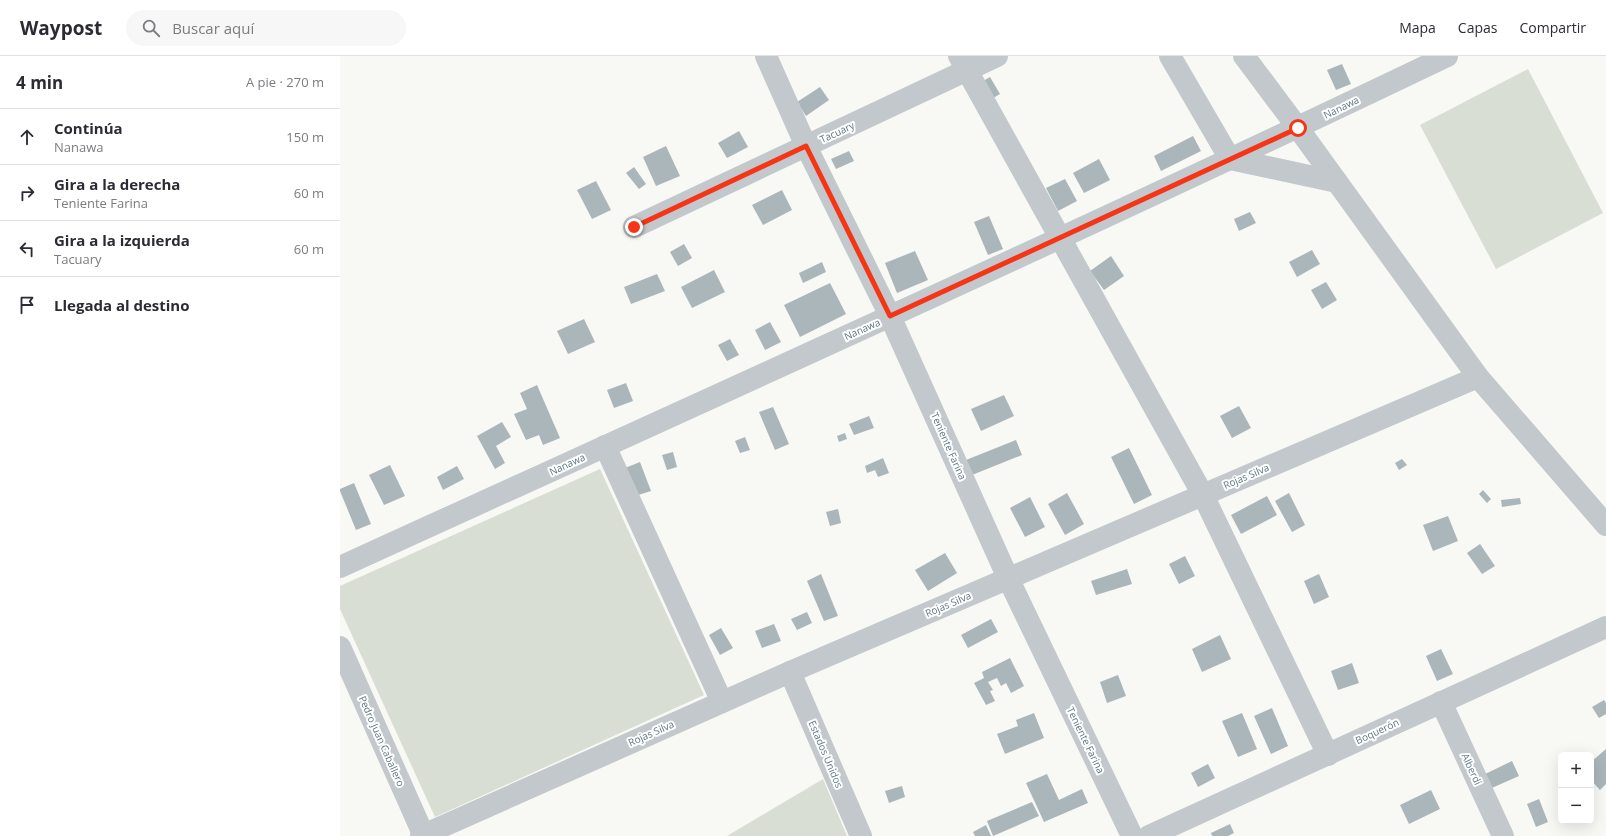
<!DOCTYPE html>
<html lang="es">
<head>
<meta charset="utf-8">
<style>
	body { margin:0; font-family:"Open Sans",sans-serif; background:#f7f7f7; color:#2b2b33 }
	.controls { position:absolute; right:12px; bottom:12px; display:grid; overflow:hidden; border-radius:6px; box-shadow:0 4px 16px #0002 }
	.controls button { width:36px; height:36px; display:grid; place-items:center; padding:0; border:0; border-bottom:1px solid #e1e1e2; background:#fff; color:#2b2b33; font:20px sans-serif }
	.stop { position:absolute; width:12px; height:12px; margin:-9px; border:3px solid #f63416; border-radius:50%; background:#fff }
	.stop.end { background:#f63416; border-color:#fff; box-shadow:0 1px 4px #0008 }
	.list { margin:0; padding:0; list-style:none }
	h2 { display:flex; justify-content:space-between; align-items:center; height:52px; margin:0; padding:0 16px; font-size:17px }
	h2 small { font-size:13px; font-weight:400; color:#7c7c81 }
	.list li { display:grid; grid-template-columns:26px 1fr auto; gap:12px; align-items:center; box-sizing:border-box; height:56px; padding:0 16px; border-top:1px solid #e1e1e2 }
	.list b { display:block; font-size:15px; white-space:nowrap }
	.list p { margin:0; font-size:13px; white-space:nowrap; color:#7c7c81 }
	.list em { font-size:13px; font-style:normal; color:#7c7c81 }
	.icon { flex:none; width:22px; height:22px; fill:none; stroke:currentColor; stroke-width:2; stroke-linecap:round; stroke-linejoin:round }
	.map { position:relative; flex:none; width:1266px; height:780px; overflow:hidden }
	header { display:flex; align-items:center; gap:24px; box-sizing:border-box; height:56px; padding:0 20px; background:#fff; border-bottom:1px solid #e1e1e2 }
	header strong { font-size:19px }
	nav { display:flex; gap:22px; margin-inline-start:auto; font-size:14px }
	.search { width:280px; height:36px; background:#f7f7f7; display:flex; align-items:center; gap:10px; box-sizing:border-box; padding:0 14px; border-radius:22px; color:#7c7c81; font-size:15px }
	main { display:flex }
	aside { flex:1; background:#fff }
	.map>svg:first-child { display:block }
	.green { fill:#d8ded3 }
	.building { fill:#abb6bb }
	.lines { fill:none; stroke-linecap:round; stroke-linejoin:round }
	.minor { stroke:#c2c8cb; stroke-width:22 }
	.route { stroke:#f63416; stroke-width:5 }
	.labels { text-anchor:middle; stroke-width:4; stroke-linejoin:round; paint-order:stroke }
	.street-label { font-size:10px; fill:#5f7783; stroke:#fff }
</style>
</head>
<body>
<header>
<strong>Waypost</strong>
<div class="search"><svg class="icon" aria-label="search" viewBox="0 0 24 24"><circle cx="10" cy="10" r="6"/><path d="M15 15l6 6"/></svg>Buscar aquí</div>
<nav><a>Mapa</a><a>Capas</a><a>Compartir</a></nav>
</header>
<main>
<aside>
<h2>4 min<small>A pie · 270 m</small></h2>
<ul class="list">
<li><svg class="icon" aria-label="ahead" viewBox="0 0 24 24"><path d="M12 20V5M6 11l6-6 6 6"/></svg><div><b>Continúa</b><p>Nanawa</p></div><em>150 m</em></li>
<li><svg class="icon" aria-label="right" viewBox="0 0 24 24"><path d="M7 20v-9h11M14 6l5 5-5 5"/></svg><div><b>Gira a la derecha</b><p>Teniente Farina</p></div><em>60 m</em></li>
<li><svg class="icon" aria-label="left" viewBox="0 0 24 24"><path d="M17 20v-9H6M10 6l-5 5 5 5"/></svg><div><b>Gira a la izquierda</b><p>Tacuary</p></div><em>60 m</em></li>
<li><svg class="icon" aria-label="arrive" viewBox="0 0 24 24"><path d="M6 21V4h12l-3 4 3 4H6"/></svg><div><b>Llegada al destino</b></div></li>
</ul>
</aside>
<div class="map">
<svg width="1266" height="780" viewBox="0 0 1266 780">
	<rect width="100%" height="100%" fill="#f8f8f4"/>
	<g class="green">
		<polygon points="1188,13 1263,157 1156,213 1080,69"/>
		<polygon points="260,413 364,639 95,761 0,553 0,530"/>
		<polygon points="483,723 507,780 387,780"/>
	</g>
	<g class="building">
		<polygon points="1002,8 1011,28 996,34 987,14"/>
		<polygon points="650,21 660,38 648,45 638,28"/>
		<polygon points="480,31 489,44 466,60 457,46"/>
		<polygon points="399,75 408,91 387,102 378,87"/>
		<polygon points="853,80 861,95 821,115 814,100"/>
		<polygon points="326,90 340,120 316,130 303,101"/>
		<polygon points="509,95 514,105 496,113 491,103"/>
		<polygon points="759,103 770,124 744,137 733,117"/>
		<polygon points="294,111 306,128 299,133 286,117"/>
		<polygon points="725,123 737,145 718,155 706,132"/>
		<polygon points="256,125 271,154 252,163 237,134"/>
		<polygon points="442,134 452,154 423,169 412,149"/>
		<polygon points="910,156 916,167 899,175 894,163"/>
		<polygon points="649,160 663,193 648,199 634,166"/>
		<polygon points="344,188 352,202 338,210 330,196"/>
		<polygon points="972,194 980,208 957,221 949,206"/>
		<polygon points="575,195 588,224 557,237 545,207"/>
		<polygon points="771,200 784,220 764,234 750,215"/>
		<polygon points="482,206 486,216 463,227 459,217"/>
		<polygon points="374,214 385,236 352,252 341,231"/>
		<polygon points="317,218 325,235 291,248 284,231"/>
		<polygon points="986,226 997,244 982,253 971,234"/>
		<polygon points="490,227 506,258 460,281 444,249"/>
		<polygon points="244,263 255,286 228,298 217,275"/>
		<polygon points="430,266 441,286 425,294 415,274"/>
		<polygon points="390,283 399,299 387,305 378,289"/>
		<polygon points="286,327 293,345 274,352 267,334"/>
		<polygon points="197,329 220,382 203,389 199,379 186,384 174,358 187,353 180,337"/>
		<polygon points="664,339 674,360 641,375 631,353"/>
		<polygon points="899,350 911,372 892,382 880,360"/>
		<polygon points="433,351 449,388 435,394 419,356"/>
		<polygon points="529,360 534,372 514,379 509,368"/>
		<polygon points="162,366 171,381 156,390 165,407 155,413 137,380"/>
		<polygon points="505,377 507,383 499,386 497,380"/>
		<polygon points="405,381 410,394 400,397 395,385"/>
		<polygon points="676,384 682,399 632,419 626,404"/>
		<polygon points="789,392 812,439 794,448 771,401"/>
		<polygon points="333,396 337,411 327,414 322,399"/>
		<polygon points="543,402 549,417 538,421 535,414 527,417 525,410"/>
		<polygon points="1062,403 1067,409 1059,414 1055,407"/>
		<polygon points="300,406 311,435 295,440 285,412"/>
		<polygon points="50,409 65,440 44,449 29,419"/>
		<polygon points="117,410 124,423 103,434 97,421"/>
		<polygon points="14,427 31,468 16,474 0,435 0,433"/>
		<polygon points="1143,434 1151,443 1147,447 1139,438"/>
		<polygon points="727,437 744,468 725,479 708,448"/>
		<polygon points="949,437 965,469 952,476 935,445"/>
		<polygon points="927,440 937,459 901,478 891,459"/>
		<polygon points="690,441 705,471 685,481 670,452"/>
		<polygon points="1180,442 1181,448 1162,451 1161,444"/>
		<polygon points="498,453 501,467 490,470 486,456"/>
		<polygon points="1108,460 1118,485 1093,495 1083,469"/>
		<polygon points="1140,488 1155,510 1142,518 1127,497"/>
		<polygon points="605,497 617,517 588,535 575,514"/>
		<polygon points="845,500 855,520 839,528 829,508"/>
		<polygon points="787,513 792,528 756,539 751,525"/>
		<polygon points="481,518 498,560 484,565 467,525"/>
		<polygon points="979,518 989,541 974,548 964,525"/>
		<polygon points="467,556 472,567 457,574 451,563"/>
		<polygon points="651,563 658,576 628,592 621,579"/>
		<polygon points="434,568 441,585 422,592 415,575"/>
		<polygon points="381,572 393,592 380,599 369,579"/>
		<polygon points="880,579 891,603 862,616 852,593"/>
		<polygon points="1101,593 1113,618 1097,625 1086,600"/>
		<polygon points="670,602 684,630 671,637 666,627 661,630 657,622 648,626 653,634 650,635 655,645 646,649 634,627 644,622 642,616"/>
		<polygon points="1012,607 1019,627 998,634 991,615"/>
		<polygon points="778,619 786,640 767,647 760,626"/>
		<polygon points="1264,644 1266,647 1266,658 1259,662 1252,651"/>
		<polygon points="932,652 948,690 931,698 914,660"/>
		<polygon points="694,657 704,682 665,698 657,678 678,670 676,664"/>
		<polygon points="902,657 917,693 898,701 882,665"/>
		<polygon points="1266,693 1266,728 1260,734 1251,724 1251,706"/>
		<polygon points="1172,705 1179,720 1145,735 1139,721"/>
		<polygon points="868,708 875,722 858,731 851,717"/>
		<polygon points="707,718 719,744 742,733 748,747 704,766 686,727"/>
		<polygon points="562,730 565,741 549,747 545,735"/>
		<polygon points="1091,734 1100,753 1069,768 1060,749"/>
		<polygon points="1199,743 1208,766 1196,771 1187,748"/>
		<polygon points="692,746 699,760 653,780 647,765"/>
		<polygon points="890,768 894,777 888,780 872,780 871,777"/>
		<polygon points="646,769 651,780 635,780 633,776"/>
	</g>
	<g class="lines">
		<g class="minor">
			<polyline points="426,0 466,90 550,260 668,522 792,780"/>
			<polyline points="619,0 863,439 988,699"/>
			<polyline points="830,0 890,103 997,126"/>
			<polyline points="904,0 958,72 1138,321 1266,469"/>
			<polyline points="294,171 657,0"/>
			<polyline points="265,390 382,646"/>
			<path d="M0,511C370,342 740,176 1107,0"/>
			<polyline points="0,591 84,780"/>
			<polyline points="450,616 521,780"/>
			<polyline points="1101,646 1163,780"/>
			<polyline points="81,780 450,616 1138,321"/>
			<polyline points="809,780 1266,571"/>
		</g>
	</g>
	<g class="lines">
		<polyline class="route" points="294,171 466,90 550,260 958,72"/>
	</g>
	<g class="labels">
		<g class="street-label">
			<text transform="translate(1001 51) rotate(-26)" y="4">Nanawa</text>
			<text transform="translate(497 76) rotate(-25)" y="4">Tacuary</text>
			<text transform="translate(522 273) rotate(-24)" y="4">Nanawa</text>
			<text transform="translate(609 390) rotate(66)" y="4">Teniente Farina</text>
			<text transform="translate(227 408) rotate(-25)" y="4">Nanawa</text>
			<text transform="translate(906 420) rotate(-23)" y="4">Rojas Silva</text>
			<text transform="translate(608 548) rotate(-23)" y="4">Rojas Silva</text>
			<text transform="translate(1037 675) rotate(-25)" y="4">Boquerón</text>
			<text transform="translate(311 677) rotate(-24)" y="4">Rojas Silva</text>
			<text transform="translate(746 684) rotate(64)" y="4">Teniente Farina</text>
			<text transform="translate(42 685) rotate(66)" y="4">Pedro Juan Caballero</text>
			<text transform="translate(486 698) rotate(67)" y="4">Estados Unidos</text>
			<text transform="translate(1132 713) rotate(65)" y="4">Alberdi</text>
		</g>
	</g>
</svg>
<div class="controls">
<button>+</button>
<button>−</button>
</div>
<div class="stop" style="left:958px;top:72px"></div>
<div class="stop end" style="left:294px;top:171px"></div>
</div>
</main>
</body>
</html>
